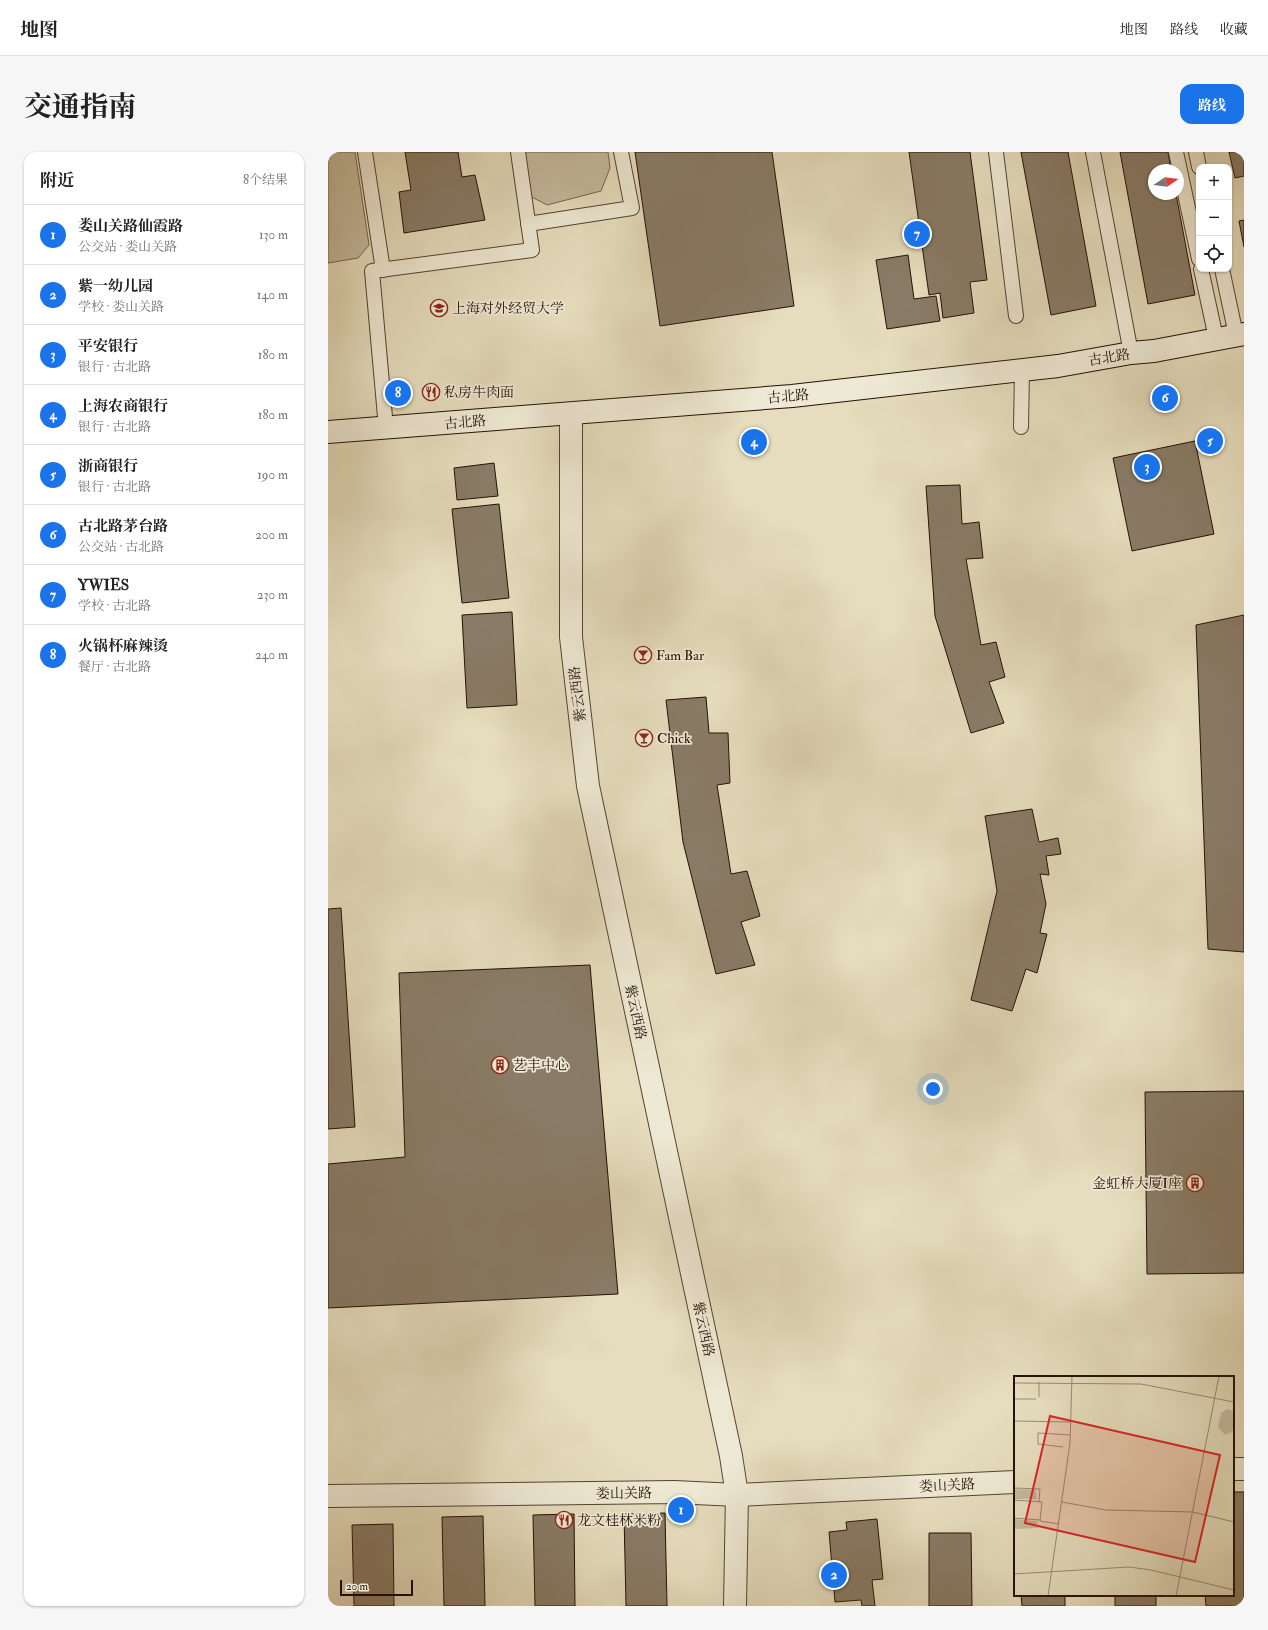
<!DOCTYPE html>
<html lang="zh">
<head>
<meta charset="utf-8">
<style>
	body { margin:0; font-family:"IM FELL Double Pica","Noto Serif SC",serif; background:#f6f6f6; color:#222 }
	.controls { position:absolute; right:12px; top:12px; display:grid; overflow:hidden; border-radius:8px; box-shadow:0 1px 3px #0004 }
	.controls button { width:36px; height:36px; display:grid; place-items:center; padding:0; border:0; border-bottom:1px solid #e0e0e0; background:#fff; color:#222; font:20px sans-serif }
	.compass { position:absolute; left:820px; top:12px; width:36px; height:36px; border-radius:50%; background:#fff; box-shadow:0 1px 3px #0004; rotate:77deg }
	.scale { position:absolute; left:12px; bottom:10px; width:73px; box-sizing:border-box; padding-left:4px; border:2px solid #261007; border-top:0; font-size:11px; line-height:14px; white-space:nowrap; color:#261007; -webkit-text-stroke:3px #eee9d4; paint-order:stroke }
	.you { position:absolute; left:605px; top:937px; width:14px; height:14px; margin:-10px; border:3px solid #fff; border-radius:50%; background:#1a73e8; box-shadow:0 0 0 6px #1a73e833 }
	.badge { display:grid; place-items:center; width:26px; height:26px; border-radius:50%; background:#1a73e8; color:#fff; font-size:13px; font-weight:700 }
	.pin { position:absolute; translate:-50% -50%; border:2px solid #fff; box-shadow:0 1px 4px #0006 }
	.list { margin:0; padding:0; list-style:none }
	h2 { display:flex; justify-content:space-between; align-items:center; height:52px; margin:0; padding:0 16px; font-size:17px }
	h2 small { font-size:13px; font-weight:400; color:#767676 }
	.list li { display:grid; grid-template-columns:26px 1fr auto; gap:12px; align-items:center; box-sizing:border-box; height:60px; padding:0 16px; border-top:1px solid #e0e0e0 }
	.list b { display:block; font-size:15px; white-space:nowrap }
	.list p { margin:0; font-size:13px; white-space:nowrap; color:#767676 }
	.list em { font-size:13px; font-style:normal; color:#767676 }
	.icon { flex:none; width:22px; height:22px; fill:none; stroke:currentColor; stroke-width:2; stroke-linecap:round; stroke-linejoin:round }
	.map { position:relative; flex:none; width:916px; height:1454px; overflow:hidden; border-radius:12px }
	header { display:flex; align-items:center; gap:24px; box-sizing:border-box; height:56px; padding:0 20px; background:#fff; border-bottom:1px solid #e0e0e0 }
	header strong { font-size:19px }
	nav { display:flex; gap:22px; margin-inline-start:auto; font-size:14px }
	.intro { display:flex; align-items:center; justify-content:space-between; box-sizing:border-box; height:96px; padding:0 24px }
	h1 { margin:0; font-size:28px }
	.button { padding:10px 18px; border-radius:12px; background:#1a73e8; color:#fff; font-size:14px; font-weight:700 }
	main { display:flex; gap:24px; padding:0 24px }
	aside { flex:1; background:#fff; border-radius:12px; box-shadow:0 1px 3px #0004 }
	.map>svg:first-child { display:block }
	.green { fill:#c5ba9e; stroke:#766552 }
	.building { fill:#897b66; stroke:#261007 }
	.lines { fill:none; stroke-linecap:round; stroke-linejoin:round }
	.service-casing { stroke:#564334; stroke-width:16 }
	.tertiary-casing { stroke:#564334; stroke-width:24 }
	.secondary-casing { stroke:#261007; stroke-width:24 }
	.service { stroke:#eee9d4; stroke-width:14 }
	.tertiary { stroke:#eee9d4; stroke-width:22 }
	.secondary { stroke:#eee9d4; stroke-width:22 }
	.labels { text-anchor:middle; stroke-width:3.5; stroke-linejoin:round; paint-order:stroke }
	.poi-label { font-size:14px; fill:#261007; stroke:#eee9d4; text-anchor:start }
	.street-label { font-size:14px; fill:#261007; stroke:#eee9d4 }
	.inset-road { fill:none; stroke:#998b74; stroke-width:1 }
	.view { fill:#d62828; fill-opacity:0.15; stroke:#d62828; stroke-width:2 }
	.inset-edge { fill:none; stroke:#261007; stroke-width:2 }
</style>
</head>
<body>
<header>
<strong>地图</strong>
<nav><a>地图</a><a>路线</a><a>收藏</a></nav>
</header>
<div class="intro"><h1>交通指南</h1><a class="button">路线</a></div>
<main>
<aside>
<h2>附近<small>8个结果</small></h2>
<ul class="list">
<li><span class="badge">1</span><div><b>娄山关路仙霞路</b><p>公交站 · 娄山关路</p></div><em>130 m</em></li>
<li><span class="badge">2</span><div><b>紫一幼儿园</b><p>学校 · 娄山关路</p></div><em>140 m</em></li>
<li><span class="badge">3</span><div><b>平安银行</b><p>银行 · 古北路</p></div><em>180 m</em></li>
<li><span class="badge">4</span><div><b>上海农商银行</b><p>银行 · 古北路</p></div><em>180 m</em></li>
<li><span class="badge">5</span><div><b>浙商银行</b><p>银行 · 古北路</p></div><em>190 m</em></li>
<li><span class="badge">6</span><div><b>古北路茅台路</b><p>公交站 · 古北路</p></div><em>200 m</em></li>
<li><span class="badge">7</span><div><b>YWIES</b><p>学校 · 古北路</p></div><em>230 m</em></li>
<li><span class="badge">8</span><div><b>火锅杯麻辣烫</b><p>餐厅 · 古北路</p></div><em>240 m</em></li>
</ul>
</aside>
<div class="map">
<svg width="916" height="1454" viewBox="0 0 916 1454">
	<rect width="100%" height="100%" fill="#e5ddbd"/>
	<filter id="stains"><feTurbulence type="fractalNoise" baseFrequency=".005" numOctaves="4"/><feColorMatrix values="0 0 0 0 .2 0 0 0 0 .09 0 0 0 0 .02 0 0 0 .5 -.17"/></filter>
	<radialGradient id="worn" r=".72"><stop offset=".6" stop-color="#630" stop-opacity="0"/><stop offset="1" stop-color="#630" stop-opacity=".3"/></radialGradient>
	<g class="green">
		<polygon points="0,0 27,0 41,93 30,106 0,111"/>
		<polygon points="196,0 280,0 282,16 273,39 219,53 202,44"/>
	</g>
	<g class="building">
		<polygon points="77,0 130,0 134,25 147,23 157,68 76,81 71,40 83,38"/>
		<polygon points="307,0 444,0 466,154 332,174"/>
		<polygon points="581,0 642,0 659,128 642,130 646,161 615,166 612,141 601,143"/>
		<polygon points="693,0 740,0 768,154 723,163"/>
		<polygon points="792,0 840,0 843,18 826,18 826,42 848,42 867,143 820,152"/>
		<polygon points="901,0 916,0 916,24 907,26"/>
		<polygon points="916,68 916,95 911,69"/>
		<polygon points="580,103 586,147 608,144 612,169 559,177 548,108"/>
		<polygon points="867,289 886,382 804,399 785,306"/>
		<polygon points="166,311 170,344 129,348 126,316"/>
		<polygon points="632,333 634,372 651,370 655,406 638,407 653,493 668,490 677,525 661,530 676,571 643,581 607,464 598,334"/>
		<polygon points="171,352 181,446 134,451 124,357"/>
		<polygon points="184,460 189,553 139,556 134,463"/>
		<polygon points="916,463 916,800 880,797 868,473"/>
		<polygon points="378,545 381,581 400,581 402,631 389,633 403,722 419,719 432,764 413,770 427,813 388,822 355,690 338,548"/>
		<polygon points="704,657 711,690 730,686 733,702 718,704 721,723 712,722 718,752 712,781 719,782 709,821 698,817 684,859 643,848 669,739 657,664"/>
		<polygon points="13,756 27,975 0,977 0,757"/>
		<polygon points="262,813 290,1142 0,1156 0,1012 77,1005 71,821"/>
		<polygon points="916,939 916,1121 819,1122 817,940"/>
		<polygon points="905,1340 916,1340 916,1454 878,1454 877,1443 905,1443"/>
		<polygon points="337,1361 339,1454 298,1454 296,1362"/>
		<polygon points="246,1362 247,1454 207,1454 205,1363"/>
		<polygon points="155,1364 157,1454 116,1454 114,1365"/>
		<polygon points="549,1367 555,1427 544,1428 547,1454 534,1454 533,1448 507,1450 501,1380 519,1378 518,1370"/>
		<polygon points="65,1372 66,1454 26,1454 24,1373"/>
		<polygon points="601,1381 643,1381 644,1454 601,1454"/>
		<polygon points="693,1443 737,1443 737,1454 694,1454"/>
		<rect x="787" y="1443" width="41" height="11"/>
	</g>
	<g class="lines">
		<defs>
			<g id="service">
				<polyline points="37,0 55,118"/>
				<polyline points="668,0 688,164"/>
				<polyline points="765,0 803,201"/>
				<polyline points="848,0 871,107"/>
				<polyline points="868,0 871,15"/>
				<polyline points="200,72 304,56 293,0"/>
				<polyline points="873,117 888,186"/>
				<polyline points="894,117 908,183"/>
				<polyline points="693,275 694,218"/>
				<polyline points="58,276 44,119 204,98 190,0"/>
			</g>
			<g id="tertiary">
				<polyline points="243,262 243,485 260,634 403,1304 409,1343 407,1454"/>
				<polyline points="905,1317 916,1317"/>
				<polyline points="0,1344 346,1340 409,1343 687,1330"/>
			</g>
			<polyline id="secondary" points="0,280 464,244 730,214 803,201 826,199 916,182"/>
		</defs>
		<use href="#service" class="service-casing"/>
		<use href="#tertiary" class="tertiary-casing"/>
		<use href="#secondary" class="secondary-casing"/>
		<use href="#service" class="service"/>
		<use href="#tertiary" class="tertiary"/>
		<use href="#secondary" class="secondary"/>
	</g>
	<defs>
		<symbol id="school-ring" viewBox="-11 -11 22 22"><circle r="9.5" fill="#eee9d4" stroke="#8f2418" stroke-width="1.5"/><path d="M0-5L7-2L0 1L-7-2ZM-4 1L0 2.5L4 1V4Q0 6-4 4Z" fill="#8f2418"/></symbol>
		<symbol id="restaurant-ring" viewBox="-11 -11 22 22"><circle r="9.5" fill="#eee9d4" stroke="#8f2418" stroke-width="1.5"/><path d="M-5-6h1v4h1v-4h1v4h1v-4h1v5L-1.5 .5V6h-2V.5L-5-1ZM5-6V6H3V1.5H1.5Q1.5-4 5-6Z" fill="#8f2418"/></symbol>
		<symbol id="bar-ring" viewBox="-11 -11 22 22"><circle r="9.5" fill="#eee9d4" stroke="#8f2418" stroke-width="1.5"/><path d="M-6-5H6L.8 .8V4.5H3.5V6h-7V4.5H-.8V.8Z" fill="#8f2418"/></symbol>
		<symbol id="building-ring" viewBox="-11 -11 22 22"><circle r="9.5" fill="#eee9d4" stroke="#8f2418" stroke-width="1.5"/><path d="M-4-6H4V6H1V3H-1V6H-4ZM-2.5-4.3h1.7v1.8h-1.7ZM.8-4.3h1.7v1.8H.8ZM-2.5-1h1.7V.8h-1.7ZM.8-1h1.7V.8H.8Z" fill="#8f2418"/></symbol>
	</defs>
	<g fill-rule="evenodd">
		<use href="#school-ring" x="101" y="146" width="20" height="20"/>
		<use href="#restaurant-ring" x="93" y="230" width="20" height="20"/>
		<use href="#bar-ring" x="305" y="493" width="20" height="20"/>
		<use href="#bar-ring" x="306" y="576" width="20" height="20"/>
		<use href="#building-ring" x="162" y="903" width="20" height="20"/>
		<use href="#building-ring" x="857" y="1021" width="20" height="20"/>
		<use href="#restaurant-ring" x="226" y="1358" width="20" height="20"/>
	</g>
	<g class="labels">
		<g class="poi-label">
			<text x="124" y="161">上海对外经贸大学</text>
			<text x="116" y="245">私房牛肉面</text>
			<text x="328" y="508">Fam Bar</text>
			<text x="329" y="591">Chick</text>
			<text x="185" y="918">艺丰中心</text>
			<text x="854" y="1036" text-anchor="end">金虹桥大厦I座</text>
			<text x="249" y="1373">龙文桂林米粉</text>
		</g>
		<g class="street-label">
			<text transform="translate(781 205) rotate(-9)" y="5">古北路</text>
			<text transform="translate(460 244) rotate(-5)" y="5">古北路</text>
			<text transform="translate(137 270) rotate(-5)" y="5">古北路</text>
			<text transform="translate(249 542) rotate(-97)" y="5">紫云西路</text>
			<text transform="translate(308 860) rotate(78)" y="5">紫云西路</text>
			<text transform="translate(376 1177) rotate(78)" y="5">紫云西路</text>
			<text transform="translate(619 1333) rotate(-3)" y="5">娄山关路</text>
			<text transform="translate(296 1341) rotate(-1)" y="5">娄山关路</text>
		</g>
	</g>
	<g transform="translate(686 1224)">
		<rect width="220" height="220" fill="#e5ddbd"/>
		<path d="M213,33L220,35V49L218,56L211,59L204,51L207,37ZM0,113L21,114L23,123H0ZM0,143L23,145L24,152L0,153Z" fill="#c5ba9e"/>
		<path class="inset-road" d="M25,6V21M0,7L127,8L220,26M0,23H22M0,45L57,46M49,71L24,68V57L56,59M0,112L26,113L25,126M0,124L28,126L26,145L45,148M48,126L92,134L179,136L220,146M0,142L26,144M0,198L115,191L137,194L220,214M34,220L56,67L58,0M162,220L205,0"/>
		<path class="view" d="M36,40L206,79L181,186L11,147Z"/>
		<rect width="220" height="220" class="inset-edge"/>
	</g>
	<rect width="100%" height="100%" filter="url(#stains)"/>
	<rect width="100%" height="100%" fill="url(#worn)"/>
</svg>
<div class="controls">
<button>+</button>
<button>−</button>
<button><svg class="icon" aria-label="locate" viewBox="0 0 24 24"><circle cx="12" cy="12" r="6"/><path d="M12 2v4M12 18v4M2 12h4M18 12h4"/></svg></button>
</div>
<svg class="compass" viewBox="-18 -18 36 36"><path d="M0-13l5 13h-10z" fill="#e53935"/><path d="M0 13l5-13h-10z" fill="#767676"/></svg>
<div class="scale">20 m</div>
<div class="you"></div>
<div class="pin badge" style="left:353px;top:1358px">1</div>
<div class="pin badge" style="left:506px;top:1423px">2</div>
<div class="pin badge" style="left:819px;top:315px">3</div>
<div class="pin badge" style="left:426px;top:290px">4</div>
<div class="pin badge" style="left:882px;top:289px">5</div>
<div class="pin badge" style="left:837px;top:246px">6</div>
<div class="pin badge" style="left:589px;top:82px">7</div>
<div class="pin badge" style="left:70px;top:241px">8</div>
</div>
</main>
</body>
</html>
